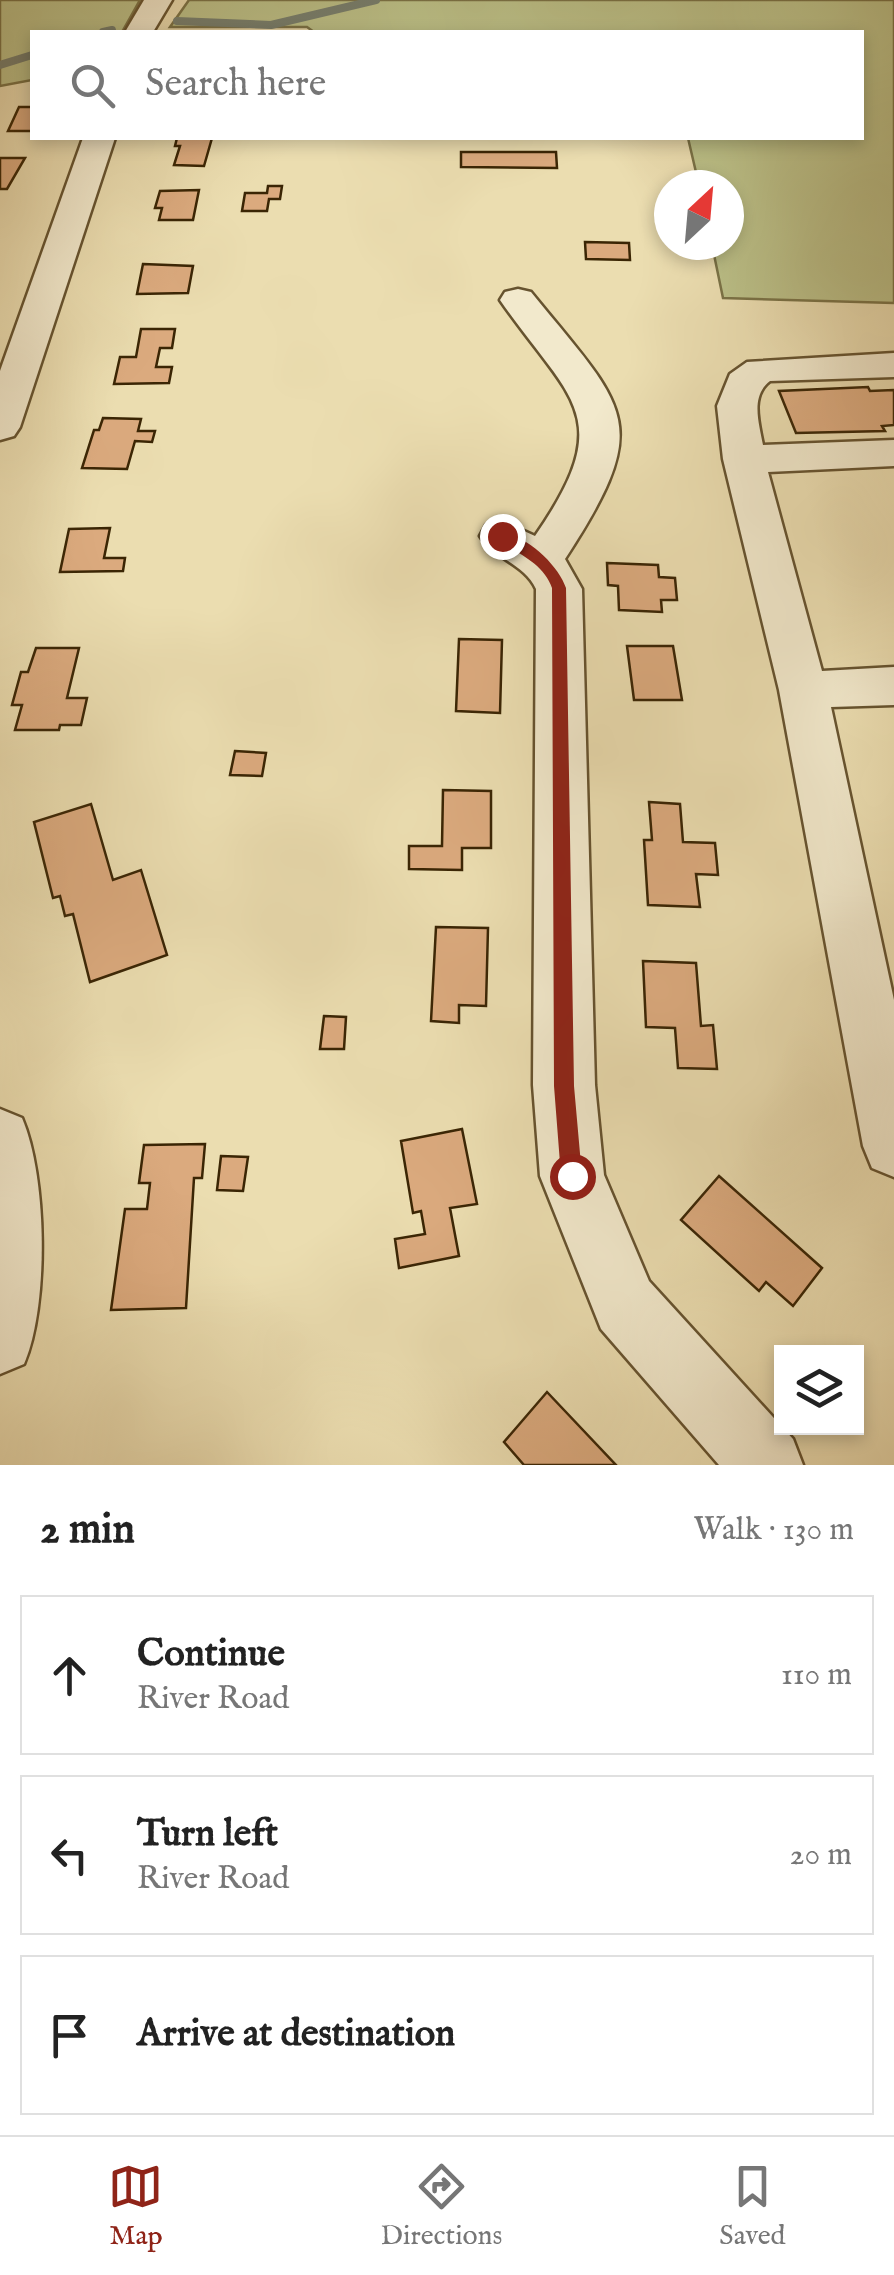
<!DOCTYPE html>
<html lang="en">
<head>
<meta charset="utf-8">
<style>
	body { margin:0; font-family:"IM FELL English",serif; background:#f2f2f2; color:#222 }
	.controls { position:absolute; right:30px; bottom:30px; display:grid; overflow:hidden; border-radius:0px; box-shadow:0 5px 15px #0003 }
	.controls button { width:90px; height:90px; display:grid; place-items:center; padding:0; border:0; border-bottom:2px solid #e0e0e0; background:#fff; color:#222; font:50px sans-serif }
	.compass { position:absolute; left:654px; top:170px; width:90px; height:90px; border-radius:50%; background:#fff; box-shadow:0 5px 15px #0003; rotate:26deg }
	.stop { position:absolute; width:30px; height:30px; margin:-22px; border:8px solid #8f2418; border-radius:50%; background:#fff }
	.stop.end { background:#8f2418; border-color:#fff; box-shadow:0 2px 10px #0008 }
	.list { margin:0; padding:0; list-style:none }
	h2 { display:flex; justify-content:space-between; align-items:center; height:130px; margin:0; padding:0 40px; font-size:42px }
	h2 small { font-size:32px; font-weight:400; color:#767676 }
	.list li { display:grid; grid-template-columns:65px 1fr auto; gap:30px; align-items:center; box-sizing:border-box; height:160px; margin:0 20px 20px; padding:0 20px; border:2px solid #e0e0e0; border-radius:0px }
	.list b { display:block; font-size:38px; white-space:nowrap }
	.list p { margin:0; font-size:32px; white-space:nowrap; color:#767676 }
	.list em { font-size:32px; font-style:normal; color:#767676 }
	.icon { flex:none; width:55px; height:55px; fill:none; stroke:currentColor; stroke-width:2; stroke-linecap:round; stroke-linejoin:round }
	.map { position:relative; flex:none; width:894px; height:1465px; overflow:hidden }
	.search { position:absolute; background:#fff; box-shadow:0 5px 15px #0003; left:30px; right:30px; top:30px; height:110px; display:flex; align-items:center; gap:25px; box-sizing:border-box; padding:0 35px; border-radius:0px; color:#767676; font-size:38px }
	.sheet { height:670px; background:#fff }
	nav { display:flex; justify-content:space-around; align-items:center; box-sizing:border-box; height:140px; border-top:2px solid #e0e0e0; background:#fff; font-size:28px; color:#767676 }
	nav a { display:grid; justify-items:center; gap:5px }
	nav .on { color:#8f2418 }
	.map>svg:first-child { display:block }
	.green { fill:#bbc088; stroke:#7a7246; stroke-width:2.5 }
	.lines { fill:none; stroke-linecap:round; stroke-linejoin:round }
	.stream { stroke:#757e6e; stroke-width:8 }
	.building { fill:#dbaa7e; stroke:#3a2504; stroke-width:2.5 }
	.minor-casing { stroke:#66532f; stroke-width:5 }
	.minor { fill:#f2e9cc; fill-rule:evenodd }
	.route { fill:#8f2418 }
</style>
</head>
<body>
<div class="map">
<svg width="894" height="1465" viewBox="0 0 894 1465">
	<rect width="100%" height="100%" fill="#ebddb0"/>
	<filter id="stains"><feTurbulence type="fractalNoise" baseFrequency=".002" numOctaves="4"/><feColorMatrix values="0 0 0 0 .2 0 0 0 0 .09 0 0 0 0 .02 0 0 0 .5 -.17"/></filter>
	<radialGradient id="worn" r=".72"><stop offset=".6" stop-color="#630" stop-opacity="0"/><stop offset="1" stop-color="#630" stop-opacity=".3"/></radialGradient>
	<g class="green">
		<polygon points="0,0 140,0 122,32 32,32 32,80 0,86"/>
		<polygon points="189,0 894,0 894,303 723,298 712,245 729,245 729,185 699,185 688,138 862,138 862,32 314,32 307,27 170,27"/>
	</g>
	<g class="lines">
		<g class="stream">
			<polyline points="177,21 271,25 376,0"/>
			<polyline points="103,32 112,30"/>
			<polyline points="0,65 32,55"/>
		</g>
	</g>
	<g class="building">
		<polygon points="19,107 32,107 32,131 8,131"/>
		<polygon points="177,138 212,138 204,166 174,165 180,146 175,146"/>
		<polygon points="461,152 556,152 557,168 461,167"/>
		<polygon points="0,158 25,158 7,189 0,189"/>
		<polygon points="268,186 282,186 280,199 269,199 267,211 242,211 245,193 267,193"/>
		<polygon points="199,190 193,220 159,220 162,208 155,208 160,191"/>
		<polygon points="585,242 629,243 630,260 586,259"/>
		<polygon points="143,264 193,266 188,293 137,294"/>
		<polygon points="141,329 175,329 172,348 160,348 156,367 172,367 169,383 114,384 120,357 136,357"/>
		<polygon points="868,387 870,391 894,390 894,425 882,426 885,431 796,433 779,391"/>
		<polygon points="103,418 141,419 138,431 155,431 152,442 135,441 127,469 82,468 94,430 99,430"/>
		<polygon points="110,528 104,558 125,558 123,571 60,572 69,529"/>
		<polygon points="607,563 658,565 659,577 675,578 677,600 661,600 662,612 619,610 618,586 608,585"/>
		<polygon points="459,639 502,640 500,713 456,711"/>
		<polygon points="627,646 673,646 682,700 634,700"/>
		<polygon points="36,648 79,648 67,698 87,698 81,725 60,725 59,730 15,730 22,705 12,705 21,672 28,672"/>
		<polygon points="235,751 266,753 262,776 230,775"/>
		<polygon points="443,790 491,791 491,848 462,848 462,870 409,869 409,846 442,846"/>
		<polygon points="649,802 680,804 683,842 715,843 718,875 696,874 700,907 648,905 644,840 652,840"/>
		<polygon points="91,804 113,880 141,870 167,955 90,982 73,914 65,916 60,896 53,898 34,822"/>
		<polygon points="436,927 488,928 486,1006 459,1005 459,1023 431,1021"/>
		<polygon points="643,961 696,963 701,1026 713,1025 717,1069 678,1068 675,1028 646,1027"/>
		<polygon points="324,1016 346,1017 344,1049 320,1049"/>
		<polygon points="462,1129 477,1204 450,1208 459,1256 399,1268 395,1239 425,1234 421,1211 413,1213 401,1141"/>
		<polygon points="205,1144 202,1178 194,1178 186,1308 111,1310 125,1209 147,1209 150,1183 139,1183 144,1145"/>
		<polygon points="221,1156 248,1157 243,1191 217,1190"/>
		<polygon points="719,1176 822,1268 793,1306 766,1282 759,1291 681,1220"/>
		<polygon points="547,1392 616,1465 524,1465 504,1442"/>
	</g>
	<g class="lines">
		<defs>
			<g id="minor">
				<polygon points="144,0 172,0 153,32 125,32"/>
				<polygon points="83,138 115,138 20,427 14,436 0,440 0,371"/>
				<path d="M518,289L531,292C627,410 655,421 565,559L582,589L595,1085L604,1175L649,1281L793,1439L803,1465H719L601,1329L540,1176L533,1085L536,589C525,564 494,559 480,536L486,525L502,521L535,536C619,415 570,401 500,300L505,292Z"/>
				<path d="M894,353V377L770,381C750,396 759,423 763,445L894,440V466L768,472L822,671L894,667V705L831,707L894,1000V1177L872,1168L863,1146L779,690L723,459L717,406L730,374L747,362Z"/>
				<path d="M0,1109L22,1118C47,1176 49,1306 24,1364L0,1374Z"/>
			</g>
		</defs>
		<use href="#minor" class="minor-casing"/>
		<use href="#minor" class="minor"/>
	</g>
	<path class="route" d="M496,533C523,531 558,564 566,588L574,1086L582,1176L579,1184L572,1187L564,1184L561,1176L554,1086L552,588C544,564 518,553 496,540Z"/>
	<rect width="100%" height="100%" filter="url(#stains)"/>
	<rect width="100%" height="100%" fill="url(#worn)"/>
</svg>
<div class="controls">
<button><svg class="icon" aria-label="layers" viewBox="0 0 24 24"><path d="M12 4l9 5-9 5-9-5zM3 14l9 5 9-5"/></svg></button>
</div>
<svg class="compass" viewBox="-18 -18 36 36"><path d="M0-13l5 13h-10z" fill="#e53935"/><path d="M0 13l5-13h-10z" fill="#767676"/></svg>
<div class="stop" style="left:572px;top:1176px"></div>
<div class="stop end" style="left:502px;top:536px"></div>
<div class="search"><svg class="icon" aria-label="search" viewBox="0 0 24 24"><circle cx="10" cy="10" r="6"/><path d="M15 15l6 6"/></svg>Search here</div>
</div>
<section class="sheet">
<h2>2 min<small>Walk · 130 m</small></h2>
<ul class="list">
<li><svg class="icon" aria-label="ahead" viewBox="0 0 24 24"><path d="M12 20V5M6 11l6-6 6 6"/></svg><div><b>Continue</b><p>River Road</p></div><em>110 m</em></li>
<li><svg class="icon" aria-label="left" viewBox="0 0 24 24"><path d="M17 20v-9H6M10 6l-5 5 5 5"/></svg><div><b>Turn left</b><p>River Road</p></div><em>20 m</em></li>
<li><svg class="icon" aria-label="arrive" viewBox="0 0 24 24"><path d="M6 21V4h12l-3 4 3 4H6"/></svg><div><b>Arrive at destination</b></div></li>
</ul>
</section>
<nav>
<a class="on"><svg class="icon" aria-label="map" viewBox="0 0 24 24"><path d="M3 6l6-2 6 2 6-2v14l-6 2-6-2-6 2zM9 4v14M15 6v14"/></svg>Map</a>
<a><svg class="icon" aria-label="directions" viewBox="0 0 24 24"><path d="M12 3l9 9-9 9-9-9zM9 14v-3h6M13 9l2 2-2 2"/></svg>Directions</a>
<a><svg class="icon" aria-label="saved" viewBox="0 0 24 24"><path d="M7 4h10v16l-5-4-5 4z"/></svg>Saved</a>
</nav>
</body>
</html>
